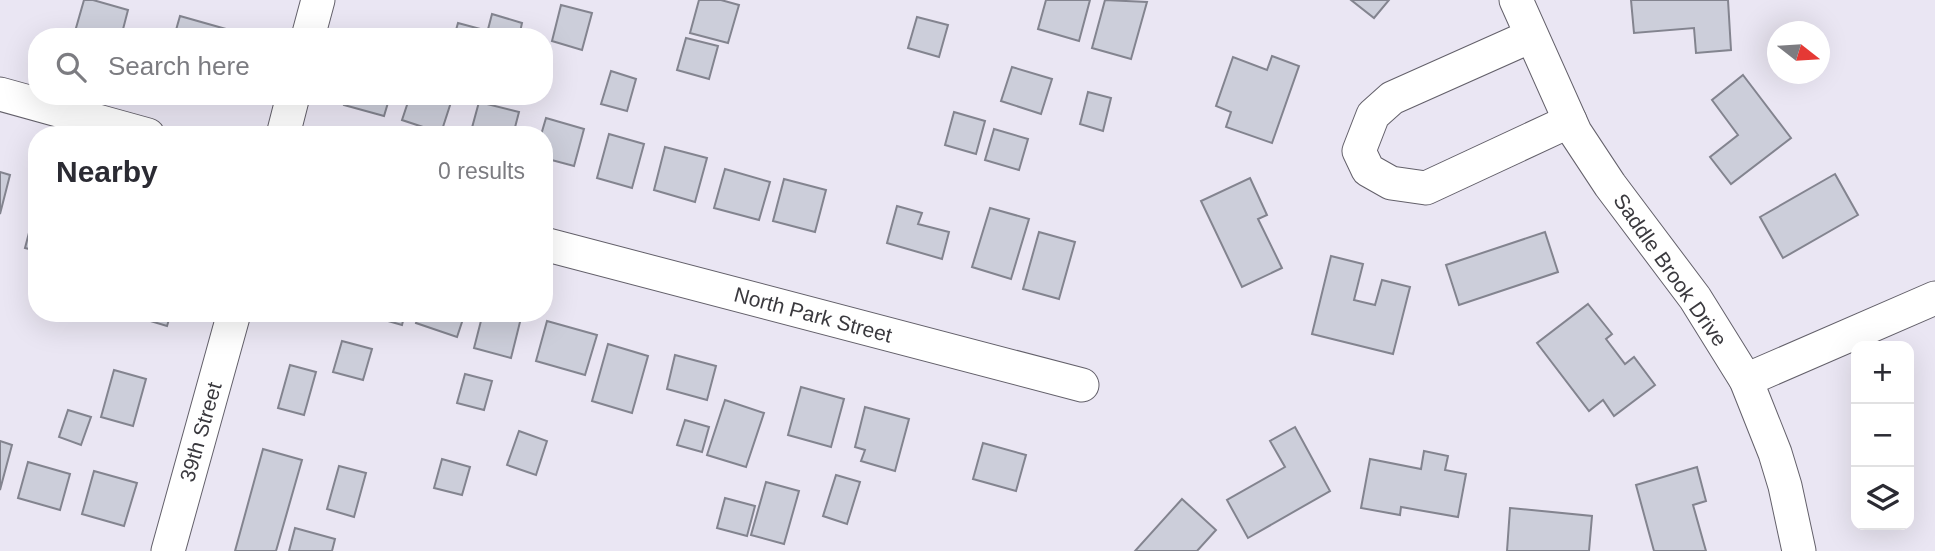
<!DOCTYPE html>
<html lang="en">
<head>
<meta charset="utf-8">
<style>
	body { margin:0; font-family:Arial,sans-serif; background:#f7f7f7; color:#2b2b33 }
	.controls { position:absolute; right:21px; bottom:21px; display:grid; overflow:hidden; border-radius:14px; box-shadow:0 7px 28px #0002 }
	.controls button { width:63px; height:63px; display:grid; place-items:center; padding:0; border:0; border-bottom:2px solid #e1e1e2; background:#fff; color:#2b2b33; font:35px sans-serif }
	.compass { position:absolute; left:1767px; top:21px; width:63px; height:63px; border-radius:50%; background:#fff; box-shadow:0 7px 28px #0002; rotate:107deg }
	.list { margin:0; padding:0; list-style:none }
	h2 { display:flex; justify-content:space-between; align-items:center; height:91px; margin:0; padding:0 28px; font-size:30px }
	h2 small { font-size:23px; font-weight:400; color:#7c7c81 }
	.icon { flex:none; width:38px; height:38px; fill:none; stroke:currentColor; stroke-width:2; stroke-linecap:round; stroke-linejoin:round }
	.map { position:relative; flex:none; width:1935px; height:551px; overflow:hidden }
	.search { position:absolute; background:#fff; box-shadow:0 7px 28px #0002; left:28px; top:28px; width:525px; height:77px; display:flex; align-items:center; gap:18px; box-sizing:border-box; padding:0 24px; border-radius:28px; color:#7c7c81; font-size:26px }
	.panel { position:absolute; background:#fff; box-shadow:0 7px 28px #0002; left:28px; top:126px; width:525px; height:196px; border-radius:28px }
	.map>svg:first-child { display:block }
	.building { fill:#ccceda; stroke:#83848f; stroke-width:2 }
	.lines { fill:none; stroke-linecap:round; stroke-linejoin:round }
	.street-casing { stroke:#63606a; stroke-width:35 }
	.street { stroke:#fff; stroke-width:33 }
	.labels { text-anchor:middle; stroke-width:6; stroke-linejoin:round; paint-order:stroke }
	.street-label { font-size:21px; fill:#3a393e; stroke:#fff }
</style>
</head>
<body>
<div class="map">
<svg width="1935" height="551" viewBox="0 0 1935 551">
	<rect width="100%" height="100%" fill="#eae6f3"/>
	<g class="building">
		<polygon points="84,0 93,0 128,10 121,37 74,35"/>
		<polygon points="699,0 721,0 739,5 728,43 690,33"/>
		<polygon points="1046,0 1090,0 1079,41 1038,29"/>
		<polygon points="1105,0 1147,2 1131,59 1092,48"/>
		<polygon points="1351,0 1389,0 1374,18"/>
		<polygon points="1631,0 1728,0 1731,50 1696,53 1694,28 1634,33"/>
		<polygon points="561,5 592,13 582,50 552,41"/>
		<polygon points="492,14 522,23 519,37 486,37"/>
		<polygon points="180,16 233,31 231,37 174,37"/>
		<polygon points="917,17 948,25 939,57 908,48"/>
		<polygon points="458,23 484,30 482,37 454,37"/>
		<polygon points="686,38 718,46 709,79 677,70"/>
		<polygon points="1272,56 1299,66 1272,143 1226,127 1231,112 1216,106 1233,57 1267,70"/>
		<polygon points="1012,67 1052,79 1041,114 1001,101"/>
		<polygon points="611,71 636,79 627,111 601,104"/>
		<polygon points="1743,75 1791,138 1731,184 1710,157 1738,135 1712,100"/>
		<polygon points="1088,92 1111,98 1103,131 1080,124"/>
		<polygon points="346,96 390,96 384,116 344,105"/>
		<polygon points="410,96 453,96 441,133 402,120"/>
		<polygon points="479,102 519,112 513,135 470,135"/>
		<polygon points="954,112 985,121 976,154 945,145"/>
		<polygon points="546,118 584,129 574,166 544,158 544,135 541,135"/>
		<polygon points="994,129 1028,139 1019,170 985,160"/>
		<polygon points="609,134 644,144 632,188 597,178"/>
		<polygon points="665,147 707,158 695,202 654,190"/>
		<polygon points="725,169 770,182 759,220 714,208"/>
		<polygon points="0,172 10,175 0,214"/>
		<polygon points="1835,174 1858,215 1783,258 1760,217"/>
		<polygon points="1250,178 1267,215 1258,219 1282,268 1242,287 1201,201"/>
		<polygon points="784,179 826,190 815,232 773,221"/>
		<polygon points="37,202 37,251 25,248"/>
		<polygon points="897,206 922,213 918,224 949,232 942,259 887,243"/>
		<polygon points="990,208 1029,219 1011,279 972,267"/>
		<polygon points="1039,232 1075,242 1059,299 1023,289"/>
		<polygon points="1545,232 1558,272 1459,305 1446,265"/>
		<polygon points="1331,256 1363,264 1354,300 1375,305 1382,280 1410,287 1393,354 1312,334"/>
		<polygon points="1588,304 1612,334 1606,339 1625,364 1634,357 1655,385 1614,416 1603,400 1589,411 1537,343"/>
		<polygon points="131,313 171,313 167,326 130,315"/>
		<polygon points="360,313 405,313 402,325"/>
		<polygon points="419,313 465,313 457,337 416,323"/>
		<polygon points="483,313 506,313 521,318 511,358 474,348"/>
		<polygon points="547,321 597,335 585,375 536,361"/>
		<polygon points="342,341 372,349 363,380 333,372"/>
		<polygon points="608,344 648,356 632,413 592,401"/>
		<polygon points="675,355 716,366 707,400 667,389"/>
		<polygon points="290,365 316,372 304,415 278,408"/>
		<polygon points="114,370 146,379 133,426 101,417"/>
		<polygon points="465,374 492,381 484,410 457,403"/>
		<polygon points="801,387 844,399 831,447 788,435"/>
		<polygon points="725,400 764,413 746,467 707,455"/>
		<polygon points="865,407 909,419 895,471 861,461 865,450 855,447"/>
		<polygon points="68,410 91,417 81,445 59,437"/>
		<polygon points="685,420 709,427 702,452 677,445"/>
		<polygon points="1295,427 1330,491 1248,538 1227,500 1285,467 1270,441"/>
		<polygon points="519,431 547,441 536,475 507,465"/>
		<polygon points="0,441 12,445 0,490"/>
		<polygon points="983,443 1026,455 1016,491 973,479"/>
		<polygon points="263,449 302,460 276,551 235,551"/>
		<polygon points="1424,451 1448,456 1445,470 1466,474 1458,517 1401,507 1400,515 1361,508 1370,459 1421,469"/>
		<polygon points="442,459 470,467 462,495 434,488"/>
		<polygon points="28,462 70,474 60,510 18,498"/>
		<polygon points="339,466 366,473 354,517 327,509"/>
		<polygon points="1697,467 1706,501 1693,505 1706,551 1654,551 1636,485"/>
		<polygon points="94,471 137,483 124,526 82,514"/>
		<polygon points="836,475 860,482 847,524 823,516"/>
		<polygon points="766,482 799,491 784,544 751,535"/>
		<polygon points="725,498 755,506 747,536 717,528"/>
		<polygon points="1182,499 1216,530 1197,551 1135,551"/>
		<polygon points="1510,508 1592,516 1589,551 1507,551"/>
		<polygon points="295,528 335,539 332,551 289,551"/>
	</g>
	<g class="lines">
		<defs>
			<g id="street">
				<polyline points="1516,0 1575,132 1610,185 1695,298 1746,380 1775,453 1785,486 1799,551"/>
				<polyline points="1531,36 1392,98 1373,115 1359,151 1368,170 1391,183 1426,188 1570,121"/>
				<polyline points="308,37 318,0"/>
				<polyline points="0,94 148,135"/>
				<polyline points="283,135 293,96"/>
				<polyline points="544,244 1082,385"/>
				<polyline points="1746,380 1935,298"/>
				<polyline points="168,551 234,313"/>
			</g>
		</defs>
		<use href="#street" class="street-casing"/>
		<use href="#street" class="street"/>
	</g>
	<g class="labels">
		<g class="street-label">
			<text transform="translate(1670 270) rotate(55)" y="7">Saddle Brook Drive</text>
			<text transform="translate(813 315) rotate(15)" y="7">North Park Street</text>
			<text transform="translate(201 432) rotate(-74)" y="7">39th Street</text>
		</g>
	</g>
</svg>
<div class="controls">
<button>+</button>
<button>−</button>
<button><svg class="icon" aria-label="layers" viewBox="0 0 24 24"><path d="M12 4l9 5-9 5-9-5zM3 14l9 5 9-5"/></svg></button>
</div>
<svg class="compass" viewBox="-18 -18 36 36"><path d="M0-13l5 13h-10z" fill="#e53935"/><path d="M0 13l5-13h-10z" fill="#7c7c81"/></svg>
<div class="search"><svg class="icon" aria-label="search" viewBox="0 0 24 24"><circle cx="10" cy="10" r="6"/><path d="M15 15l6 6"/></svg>Search here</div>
<section class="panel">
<h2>Nearby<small>0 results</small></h2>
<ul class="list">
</ul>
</section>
</div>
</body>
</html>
